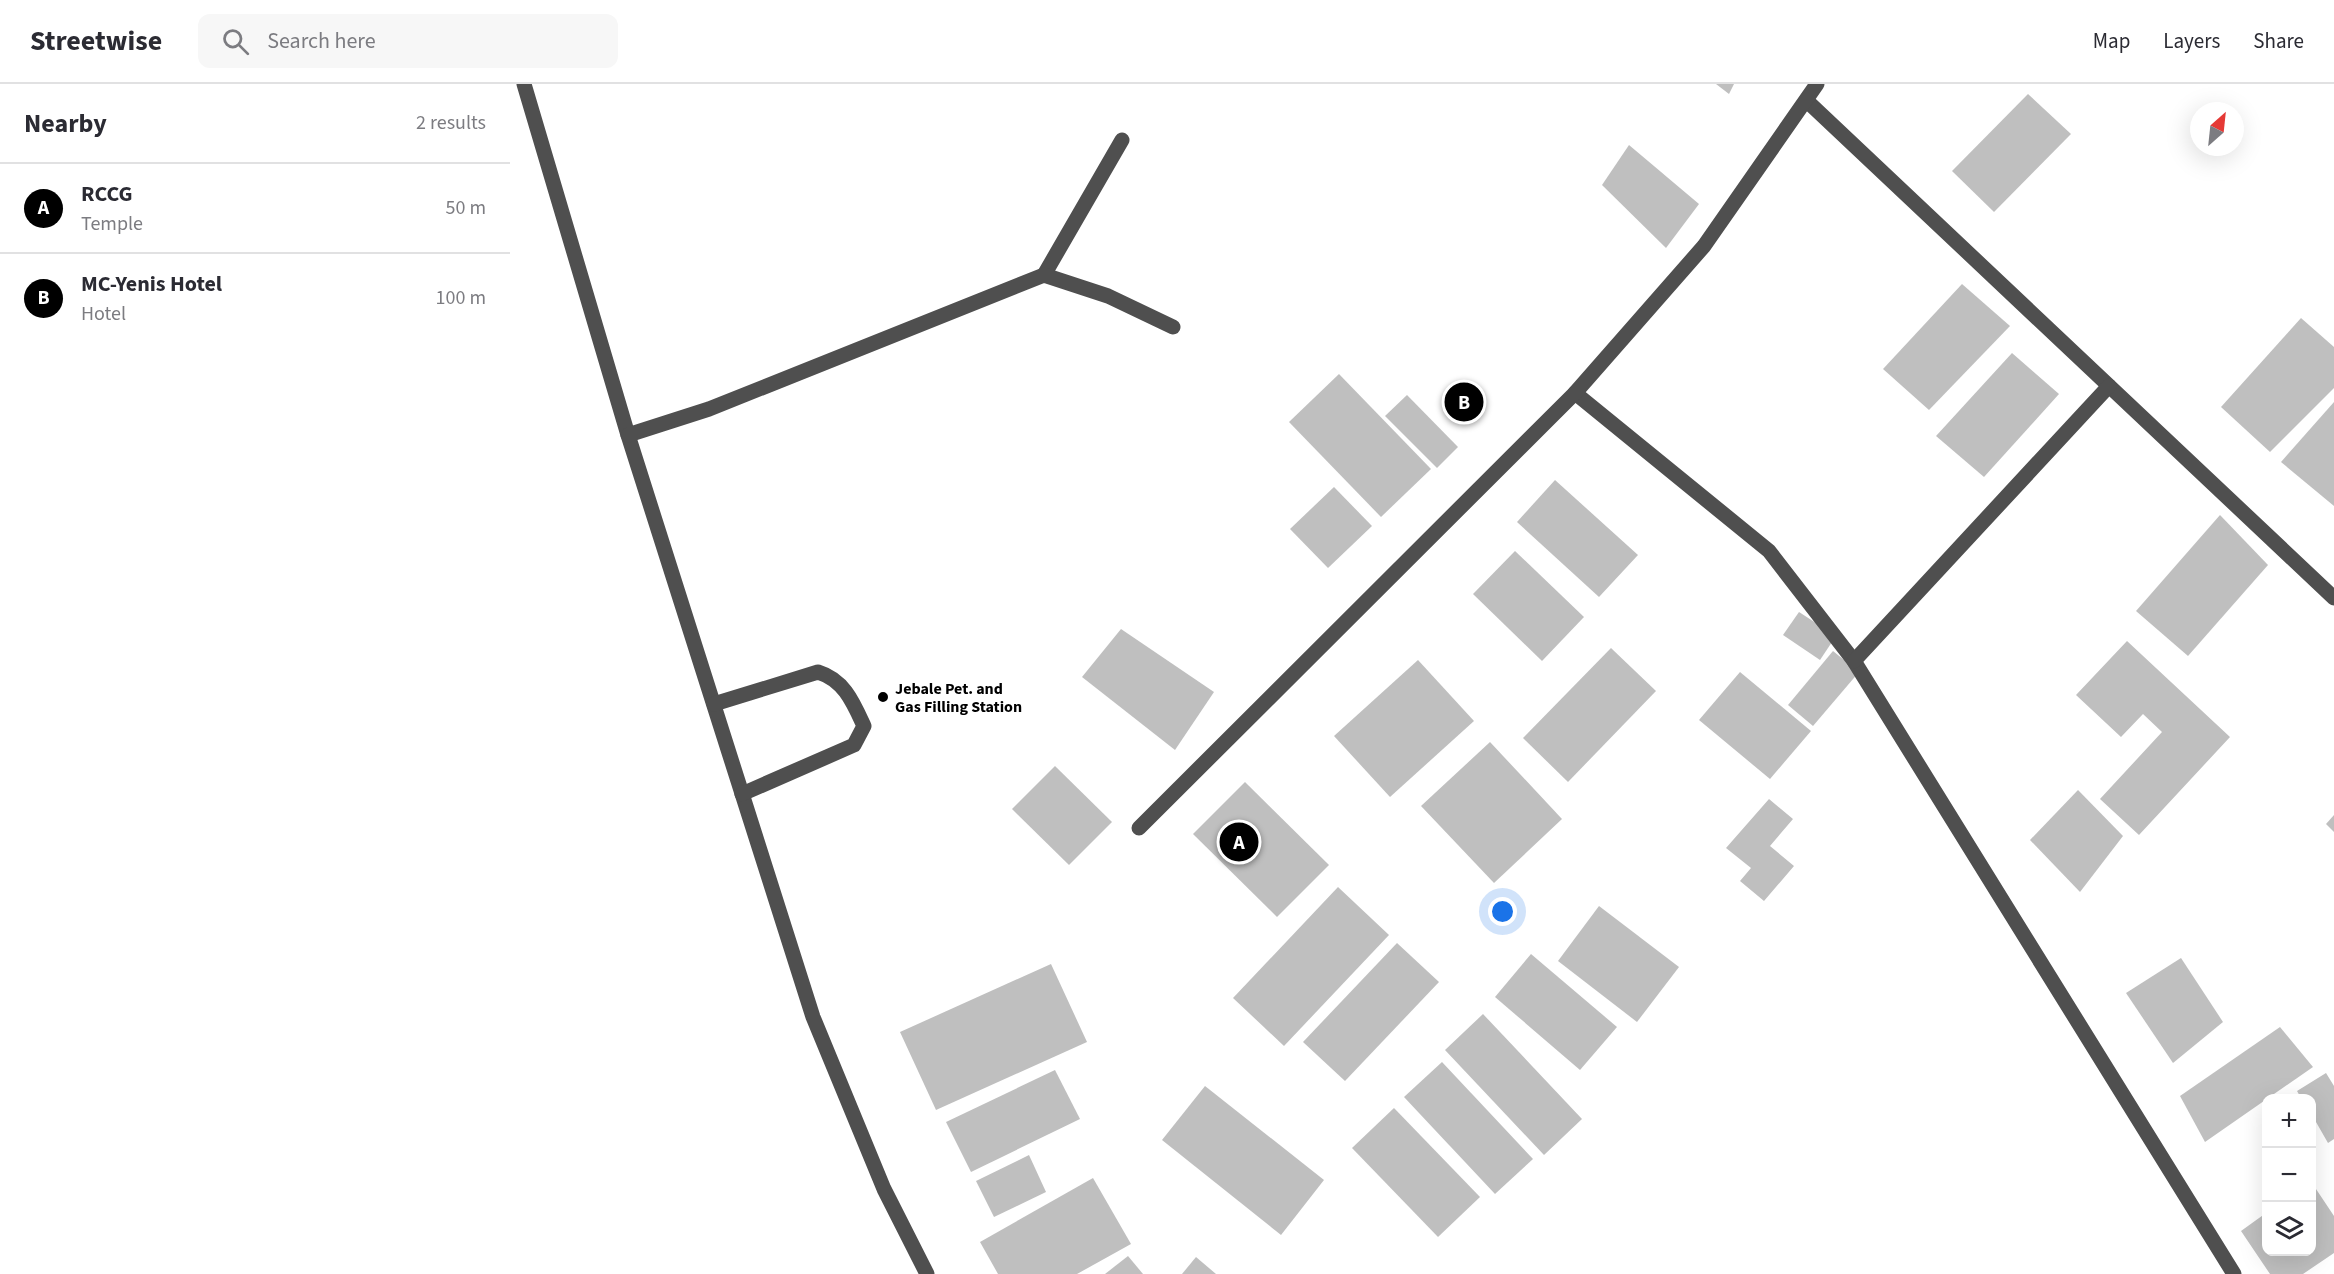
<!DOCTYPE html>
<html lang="en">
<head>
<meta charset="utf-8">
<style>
	body { margin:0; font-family:"Source Sans 3",sans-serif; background:#f7f7f7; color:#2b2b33 }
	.controls { position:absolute; right:18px; bottom:18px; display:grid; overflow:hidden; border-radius:12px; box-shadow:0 6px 24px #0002 }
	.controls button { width:54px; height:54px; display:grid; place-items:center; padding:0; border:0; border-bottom:2px solid #e1e1e2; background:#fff; color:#2b2b33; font:30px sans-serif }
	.compass { position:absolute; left:1680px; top:18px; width:54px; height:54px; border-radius:50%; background:#fff; box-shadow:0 6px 24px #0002; rotate:27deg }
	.you { position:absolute; left:993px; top:828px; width:21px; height:21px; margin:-15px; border:4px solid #fff; border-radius:50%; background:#1a73e8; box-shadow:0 0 0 9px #1a73e833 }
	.badge { display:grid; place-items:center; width:39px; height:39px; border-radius:50%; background:#000; color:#fff; font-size:20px; font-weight:700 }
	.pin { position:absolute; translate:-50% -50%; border:3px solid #fff; box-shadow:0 2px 6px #0006 }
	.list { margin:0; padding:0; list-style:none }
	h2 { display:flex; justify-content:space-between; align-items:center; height:78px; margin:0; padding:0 24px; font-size:26px }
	h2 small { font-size:20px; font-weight:400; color:#7c7c81 }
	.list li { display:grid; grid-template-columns:39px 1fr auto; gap:18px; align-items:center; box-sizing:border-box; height:90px; padding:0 24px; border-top:2px solid #e1e1e2 }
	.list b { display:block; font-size:22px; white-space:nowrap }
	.list p { margin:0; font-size:20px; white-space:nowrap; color:#7c7c81 }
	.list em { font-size:20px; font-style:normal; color:#7c7c81 }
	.icon { flex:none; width:33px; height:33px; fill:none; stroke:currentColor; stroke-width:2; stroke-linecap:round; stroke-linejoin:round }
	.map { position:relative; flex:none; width:1824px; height:1190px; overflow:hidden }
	header { display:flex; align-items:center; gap:36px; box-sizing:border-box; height:84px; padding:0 30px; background:#fff; border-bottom:2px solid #e1e1e2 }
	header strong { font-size:28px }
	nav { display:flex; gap:33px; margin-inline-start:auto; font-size:21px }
	.search { width:420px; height:54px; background:#f7f7f7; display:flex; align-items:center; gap:15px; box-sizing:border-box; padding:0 21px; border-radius:12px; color:#7c7c81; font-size:22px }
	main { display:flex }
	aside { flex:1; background:#fff }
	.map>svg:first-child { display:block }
	.building { fill:#bfbfbf }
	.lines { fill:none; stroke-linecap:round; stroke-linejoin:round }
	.minor { stroke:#4f4f4f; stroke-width:15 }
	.poi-dot { fill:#000; stroke:#fff; stroke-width:2 }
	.labels { text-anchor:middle; stroke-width:5; stroke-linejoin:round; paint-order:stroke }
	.poi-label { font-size:16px; font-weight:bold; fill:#000; stroke:#fff; text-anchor:start }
</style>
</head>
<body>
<header>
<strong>Streetwise</strong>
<div class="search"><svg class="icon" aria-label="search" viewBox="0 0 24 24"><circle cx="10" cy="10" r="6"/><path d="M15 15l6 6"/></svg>Search here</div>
<nav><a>Map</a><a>Layers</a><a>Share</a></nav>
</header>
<main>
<aside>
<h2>Nearby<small>2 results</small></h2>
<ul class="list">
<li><span class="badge">A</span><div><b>RCCG</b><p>Temple</p></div><em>50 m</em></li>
<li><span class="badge">B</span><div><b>MC-Yenis Hotel</b><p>Hotel</p></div><em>100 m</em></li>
</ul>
</aside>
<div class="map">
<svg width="1824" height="1190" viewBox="0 0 1824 1190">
	<rect width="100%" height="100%" fill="#fff"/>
	<g class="building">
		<polygon points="1206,0 1224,0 1219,10"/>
		<polygon points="1518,10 1561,50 1484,128 1442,87"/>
		<polygon points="1119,61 1189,120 1156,164 1092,101"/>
		<polygon points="1452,200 1500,242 1419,326 1373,285"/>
		<polygon points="1791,234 1824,263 1824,304 1760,368 1711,323"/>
		<polygon points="1502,269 1549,310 1474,393 1426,352"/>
		<polygon points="829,290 921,385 871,433 779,338"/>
		<polygon points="897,311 948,363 927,384 875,332"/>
		<polygon points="1824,318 1824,422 1771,378"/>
		<polygon points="1045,396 1128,471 1089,513 1007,438"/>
		<polygon points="824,403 862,442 818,484 780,445"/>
		<polygon points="1710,431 1758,481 1678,572 1626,527"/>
		<polygon points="1005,467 1074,533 1032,577 963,510"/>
		<polygon points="1289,528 1326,552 1310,576 1273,551"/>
		<polygon points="611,545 704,608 665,666 572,593"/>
		<polygon points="1617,557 1720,653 1629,751 1590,715 1652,648 1633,630 1611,653 1566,611"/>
		<polygon points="1101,564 1146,607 1058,698 1013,654"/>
		<polygon points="1323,567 1349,588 1303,642 1278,621"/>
		<polygon points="908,576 964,637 880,713 824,652"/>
		<polygon points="1230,588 1301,647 1260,695 1189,636"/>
		<polygon points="980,658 1052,735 984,799 911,722"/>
		<polygon points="545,682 602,738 559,781 502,725"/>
		<polygon points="735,698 819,781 767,833 683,750"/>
		<polygon points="1568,706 1613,752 1570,808 1520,756"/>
		<polygon points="1259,715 1283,735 1260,762 1284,782 1254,817 1230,797 1241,784 1216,764"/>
		<polygon points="1824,731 1824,748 1816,740"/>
		<polygon points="828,803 879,851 774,962 723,914"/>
		<polygon points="1089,822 1169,883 1127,938 1048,877"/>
		<polygon points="887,859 929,898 835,997 793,958"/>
		<polygon points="1021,870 1107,943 1070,986 985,913"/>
		<polygon points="1671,874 1713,938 1663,979 1616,909"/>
		<polygon points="541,880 577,958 426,1026 390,948"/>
		<polygon points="973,930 1072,1035 1034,1071 935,966"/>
		<polygon points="1770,943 1803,983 1695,1058 1670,1012"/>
		<polygon points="932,978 1023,1075 985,1110 894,1013"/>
		<polygon points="545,986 570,1035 461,1088 436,1038"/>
		<polygon points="1816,989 1824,1002 1824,1055 1818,1059 1802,1031 1802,1014 1791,1014 1787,1007"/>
		<polygon points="695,1002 814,1096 771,1151 652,1056"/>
		<polygon points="884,1024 970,1113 928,1153 842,1064"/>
		<polygon points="519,1071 536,1108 484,1133 466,1097"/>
		<polygon points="583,1094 621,1160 567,1190 488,1190 470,1158"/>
		<polygon points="1802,1099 1824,1132 1824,1169 1793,1190 1760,1190 1731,1147 1756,1129 1756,1168 1802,1168"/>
		<polygon points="618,1172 633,1190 595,1190"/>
		<polygon points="686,1173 706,1190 672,1190"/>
	</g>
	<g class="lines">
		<g class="minor">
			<polyline points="14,0 118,351 303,933 374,1105 417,1190"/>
			<polyline points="1297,17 1824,514"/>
			<polyline points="534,191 612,56"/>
			<polyline points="1065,309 1259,467 1344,577 1724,1190"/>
			<polyline points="118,351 199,325 534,191 598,212 663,243"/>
			<polyline points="1344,577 1599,302"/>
			<path d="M204,620L308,588C334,596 343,618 354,642L344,661L232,710"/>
			<polyline points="629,744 1065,309 1194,162 1307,0"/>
		</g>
	</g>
	<circle class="poi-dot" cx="373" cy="613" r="6"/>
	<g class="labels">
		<g class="poi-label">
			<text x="385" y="610">Jebale Pet. and<tspan x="385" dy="18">Gas Filling Station</tspan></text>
		</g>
	</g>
</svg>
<div class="controls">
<button>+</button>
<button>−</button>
<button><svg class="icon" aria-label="layers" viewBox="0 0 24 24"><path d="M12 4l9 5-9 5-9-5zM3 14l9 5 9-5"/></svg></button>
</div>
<svg class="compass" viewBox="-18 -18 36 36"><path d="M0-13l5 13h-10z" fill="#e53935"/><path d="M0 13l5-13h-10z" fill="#7c7c81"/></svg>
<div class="you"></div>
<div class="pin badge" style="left:729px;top:758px">A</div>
<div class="pin badge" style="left:954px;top:318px">B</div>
</div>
</main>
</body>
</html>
